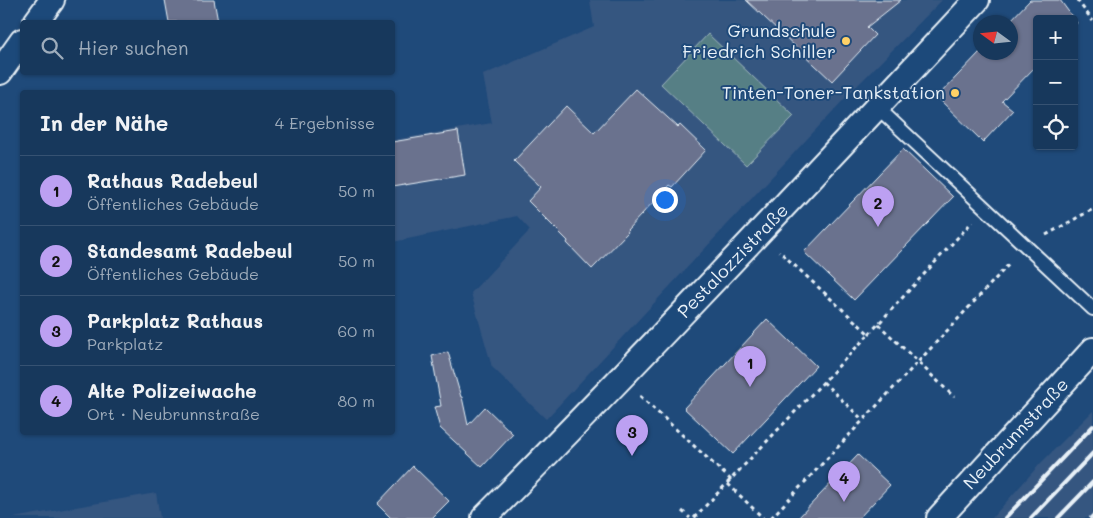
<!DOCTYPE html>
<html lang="de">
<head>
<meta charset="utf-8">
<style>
	body { margin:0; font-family:Mali,sans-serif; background:#244365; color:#f1f3f6 }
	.controls { position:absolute; right:15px; top:15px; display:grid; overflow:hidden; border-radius:5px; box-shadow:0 1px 4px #0004 }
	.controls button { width:45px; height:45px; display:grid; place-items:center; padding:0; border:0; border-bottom:1px solid #365272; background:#17385c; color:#f1f3f6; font:25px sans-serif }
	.compass { position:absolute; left:973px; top:15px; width:45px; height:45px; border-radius:50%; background:#17385c; box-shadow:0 1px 4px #0004; rotate:285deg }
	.you { position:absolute; left:664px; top:199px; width:18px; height:18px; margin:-12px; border:4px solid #fff; border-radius:50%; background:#1a73e8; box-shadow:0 0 0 8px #1a73e833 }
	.badge { display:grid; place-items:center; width:32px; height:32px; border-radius:50%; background:#bca0f2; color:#111; font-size:16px; font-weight:700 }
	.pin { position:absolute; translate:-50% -41px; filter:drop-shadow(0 1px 2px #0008) }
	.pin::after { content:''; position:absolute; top:26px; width:18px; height:15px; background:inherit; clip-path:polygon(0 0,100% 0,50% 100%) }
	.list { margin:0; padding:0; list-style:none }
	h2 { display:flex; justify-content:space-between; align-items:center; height:65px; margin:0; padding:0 20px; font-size:21px }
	h2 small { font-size:16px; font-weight:400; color:#9eacbb }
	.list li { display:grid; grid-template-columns:32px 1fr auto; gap:15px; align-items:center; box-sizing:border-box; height:70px; padding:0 20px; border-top:1px solid #365272 }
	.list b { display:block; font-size:19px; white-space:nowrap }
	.list p { margin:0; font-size:16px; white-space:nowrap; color:#9eacbb }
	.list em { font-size:16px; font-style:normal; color:#9eacbb }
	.icon { flex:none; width:28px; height:28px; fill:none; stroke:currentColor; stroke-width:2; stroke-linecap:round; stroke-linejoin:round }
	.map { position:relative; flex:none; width:1093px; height:518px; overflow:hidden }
	.search { position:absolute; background:#17385c; box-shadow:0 1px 4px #0004; left:20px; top:20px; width:375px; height:55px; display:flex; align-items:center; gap:12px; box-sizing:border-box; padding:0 18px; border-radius:5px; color:#9eacbb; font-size:19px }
	.panel { position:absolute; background:#17385c; box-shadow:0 1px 4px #0004; left:20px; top:90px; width:375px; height:345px; border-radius:5px }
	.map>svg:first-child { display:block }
	.built { fill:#365680 }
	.green { fill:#577f85; stroke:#a0b8be }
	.building { fill:#6b728e; stroke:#e8f1f8 }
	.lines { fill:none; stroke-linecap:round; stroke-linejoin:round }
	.lane-casing { stroke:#e8f1f8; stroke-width:16 }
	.street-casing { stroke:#e8f1f8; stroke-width:28 }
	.path { stroke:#e8f1f8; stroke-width:3; stroke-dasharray:4 4; stroke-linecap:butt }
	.lane { stroke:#1f4a7a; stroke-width:12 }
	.street { stroke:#1f4a7a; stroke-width:24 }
	.rail { stroke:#e8f1f8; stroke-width:4 }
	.poi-dot { fill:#ffd166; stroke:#1f4a7a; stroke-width:2 }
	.labels { text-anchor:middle; stroke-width:4; stroke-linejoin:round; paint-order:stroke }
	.poi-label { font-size:18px; fill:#e8f1f8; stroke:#1f4a7a; text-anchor:end }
	.street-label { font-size:18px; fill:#e8f1f8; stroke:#1f4a7a }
</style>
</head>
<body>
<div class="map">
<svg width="1093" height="518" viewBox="0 0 1093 518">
	<rect width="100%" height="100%" fill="#1f4a7a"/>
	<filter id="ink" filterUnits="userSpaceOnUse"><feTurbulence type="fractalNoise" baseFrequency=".02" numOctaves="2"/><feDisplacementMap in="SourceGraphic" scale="10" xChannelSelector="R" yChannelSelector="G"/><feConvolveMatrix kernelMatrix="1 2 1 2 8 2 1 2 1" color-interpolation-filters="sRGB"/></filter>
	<g filter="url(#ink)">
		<g class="built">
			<polygon points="590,0 942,0 848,95 546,419 492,367 471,293 530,230 517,216 393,242 393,140 492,123 483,75 594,27"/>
			<polygon points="1093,411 1093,518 992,518 1039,465"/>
			<polygon points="156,493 160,518 13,518"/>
		</g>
		<polygon class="green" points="708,34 794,116 746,165 661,84"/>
		<g class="building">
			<polygon points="165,0 214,0 218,22 169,22"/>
			<polygon points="746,0 901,0 867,27 875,35 832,81"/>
			<polygon points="1030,0 1060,0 1077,23 1074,26 1074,19 1037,19 1037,65 1002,101 1013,110 983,142 937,97 980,52 1010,52 1010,22 1009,22"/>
			<polygon points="636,89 678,127 680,125 706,150 672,187 669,185 627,230 628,232 592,269 567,243 568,241 528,201 541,187 514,161 566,106 594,133"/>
			<polygon points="458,131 465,175 392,187 392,142"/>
			<polygon points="903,149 953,197 854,300 804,252"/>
			<polygon points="767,319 816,366 733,454 684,408"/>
			<polygon points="448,352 461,397 462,397 468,425 485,407 513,434 482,467 440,428 434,407 441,406 432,356"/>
			<polygon points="858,455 890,485 859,518 798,518"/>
			<polygon points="413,466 449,501 432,518 391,518 377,504"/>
		</g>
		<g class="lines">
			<defs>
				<polyline id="lane" points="877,107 1093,309"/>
				<g id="street">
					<polyline points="36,22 52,0"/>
					<polyline points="0,72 22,41"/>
					<path d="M484,518C652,349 814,174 977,0"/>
					<polyline points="939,518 1093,350"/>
				</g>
			</defs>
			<use href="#lane" class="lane-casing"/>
			<use href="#street" class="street-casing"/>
			<g class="path">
				<polyline points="1077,0 1093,21"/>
				<polyline points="1046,235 1093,209"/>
				<polyline points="878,324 918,362 1011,262"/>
				<polyline points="869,334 972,222"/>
				<polyline points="823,382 863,420"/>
				<polyline points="640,396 731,480"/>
				<polyline points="728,484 763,518"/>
				<polyline points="682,511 690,518"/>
				<polyline points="694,518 869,334 779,251"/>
				<polyline points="771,518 918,362 954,397"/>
			</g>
			<use href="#lane" class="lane"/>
			<use href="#street" class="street"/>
			<g class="rail">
				<polyline points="1005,518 1093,426"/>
				<polyline points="1031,518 1093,453"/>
				<polyline points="1058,518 1093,482"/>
				<polyline points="1091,518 1093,516"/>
			</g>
		</g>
	</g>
	<g class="poi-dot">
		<circle cx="846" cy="41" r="5"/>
		<circle cx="955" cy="93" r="5"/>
	</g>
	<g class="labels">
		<g class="poi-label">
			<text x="836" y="37">Grundschule<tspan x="836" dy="21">Friedrich Schiller</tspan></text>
			<text x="945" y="99">Tinten-Toner-Tankstation</text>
		</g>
		<g class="street-label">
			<text transform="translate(733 261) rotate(-46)" y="6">Pestalozzistraße</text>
			<text transform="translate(1016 434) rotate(-47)" y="6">Neubrunnstraße</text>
		</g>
	</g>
</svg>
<div class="controls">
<button>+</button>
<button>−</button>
<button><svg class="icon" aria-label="locate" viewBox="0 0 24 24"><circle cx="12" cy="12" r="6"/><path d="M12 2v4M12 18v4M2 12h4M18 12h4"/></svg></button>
</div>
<svg class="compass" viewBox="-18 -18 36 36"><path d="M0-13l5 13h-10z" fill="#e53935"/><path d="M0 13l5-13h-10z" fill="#9eacbb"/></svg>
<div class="you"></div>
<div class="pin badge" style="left:750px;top:387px">1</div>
<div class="pin badge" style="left:878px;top:227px">2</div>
<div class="pin badge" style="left:632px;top:456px">3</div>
<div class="pin badge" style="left:844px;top:502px">4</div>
<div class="search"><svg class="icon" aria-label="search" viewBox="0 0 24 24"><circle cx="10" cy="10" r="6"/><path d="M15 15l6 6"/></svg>Hier suchen</div>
<section class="panel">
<h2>In der Nähe<small>4 Ergebnisse</small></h2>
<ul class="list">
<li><span class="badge">1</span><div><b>Rathaus Radebeul</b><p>Öffentliches Gebäude</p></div><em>50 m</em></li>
<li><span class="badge">2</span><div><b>Standesamt Radebeul</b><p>Öffentliches Gebäude</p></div><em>50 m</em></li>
<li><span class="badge">3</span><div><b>Parkplatz Rathaus</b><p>Parkplatz</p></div><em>60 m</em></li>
<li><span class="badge">4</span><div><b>Alte Polizeiwache</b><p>Ort · Neubrunnstraße</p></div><em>80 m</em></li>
</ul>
</section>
</div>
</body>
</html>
